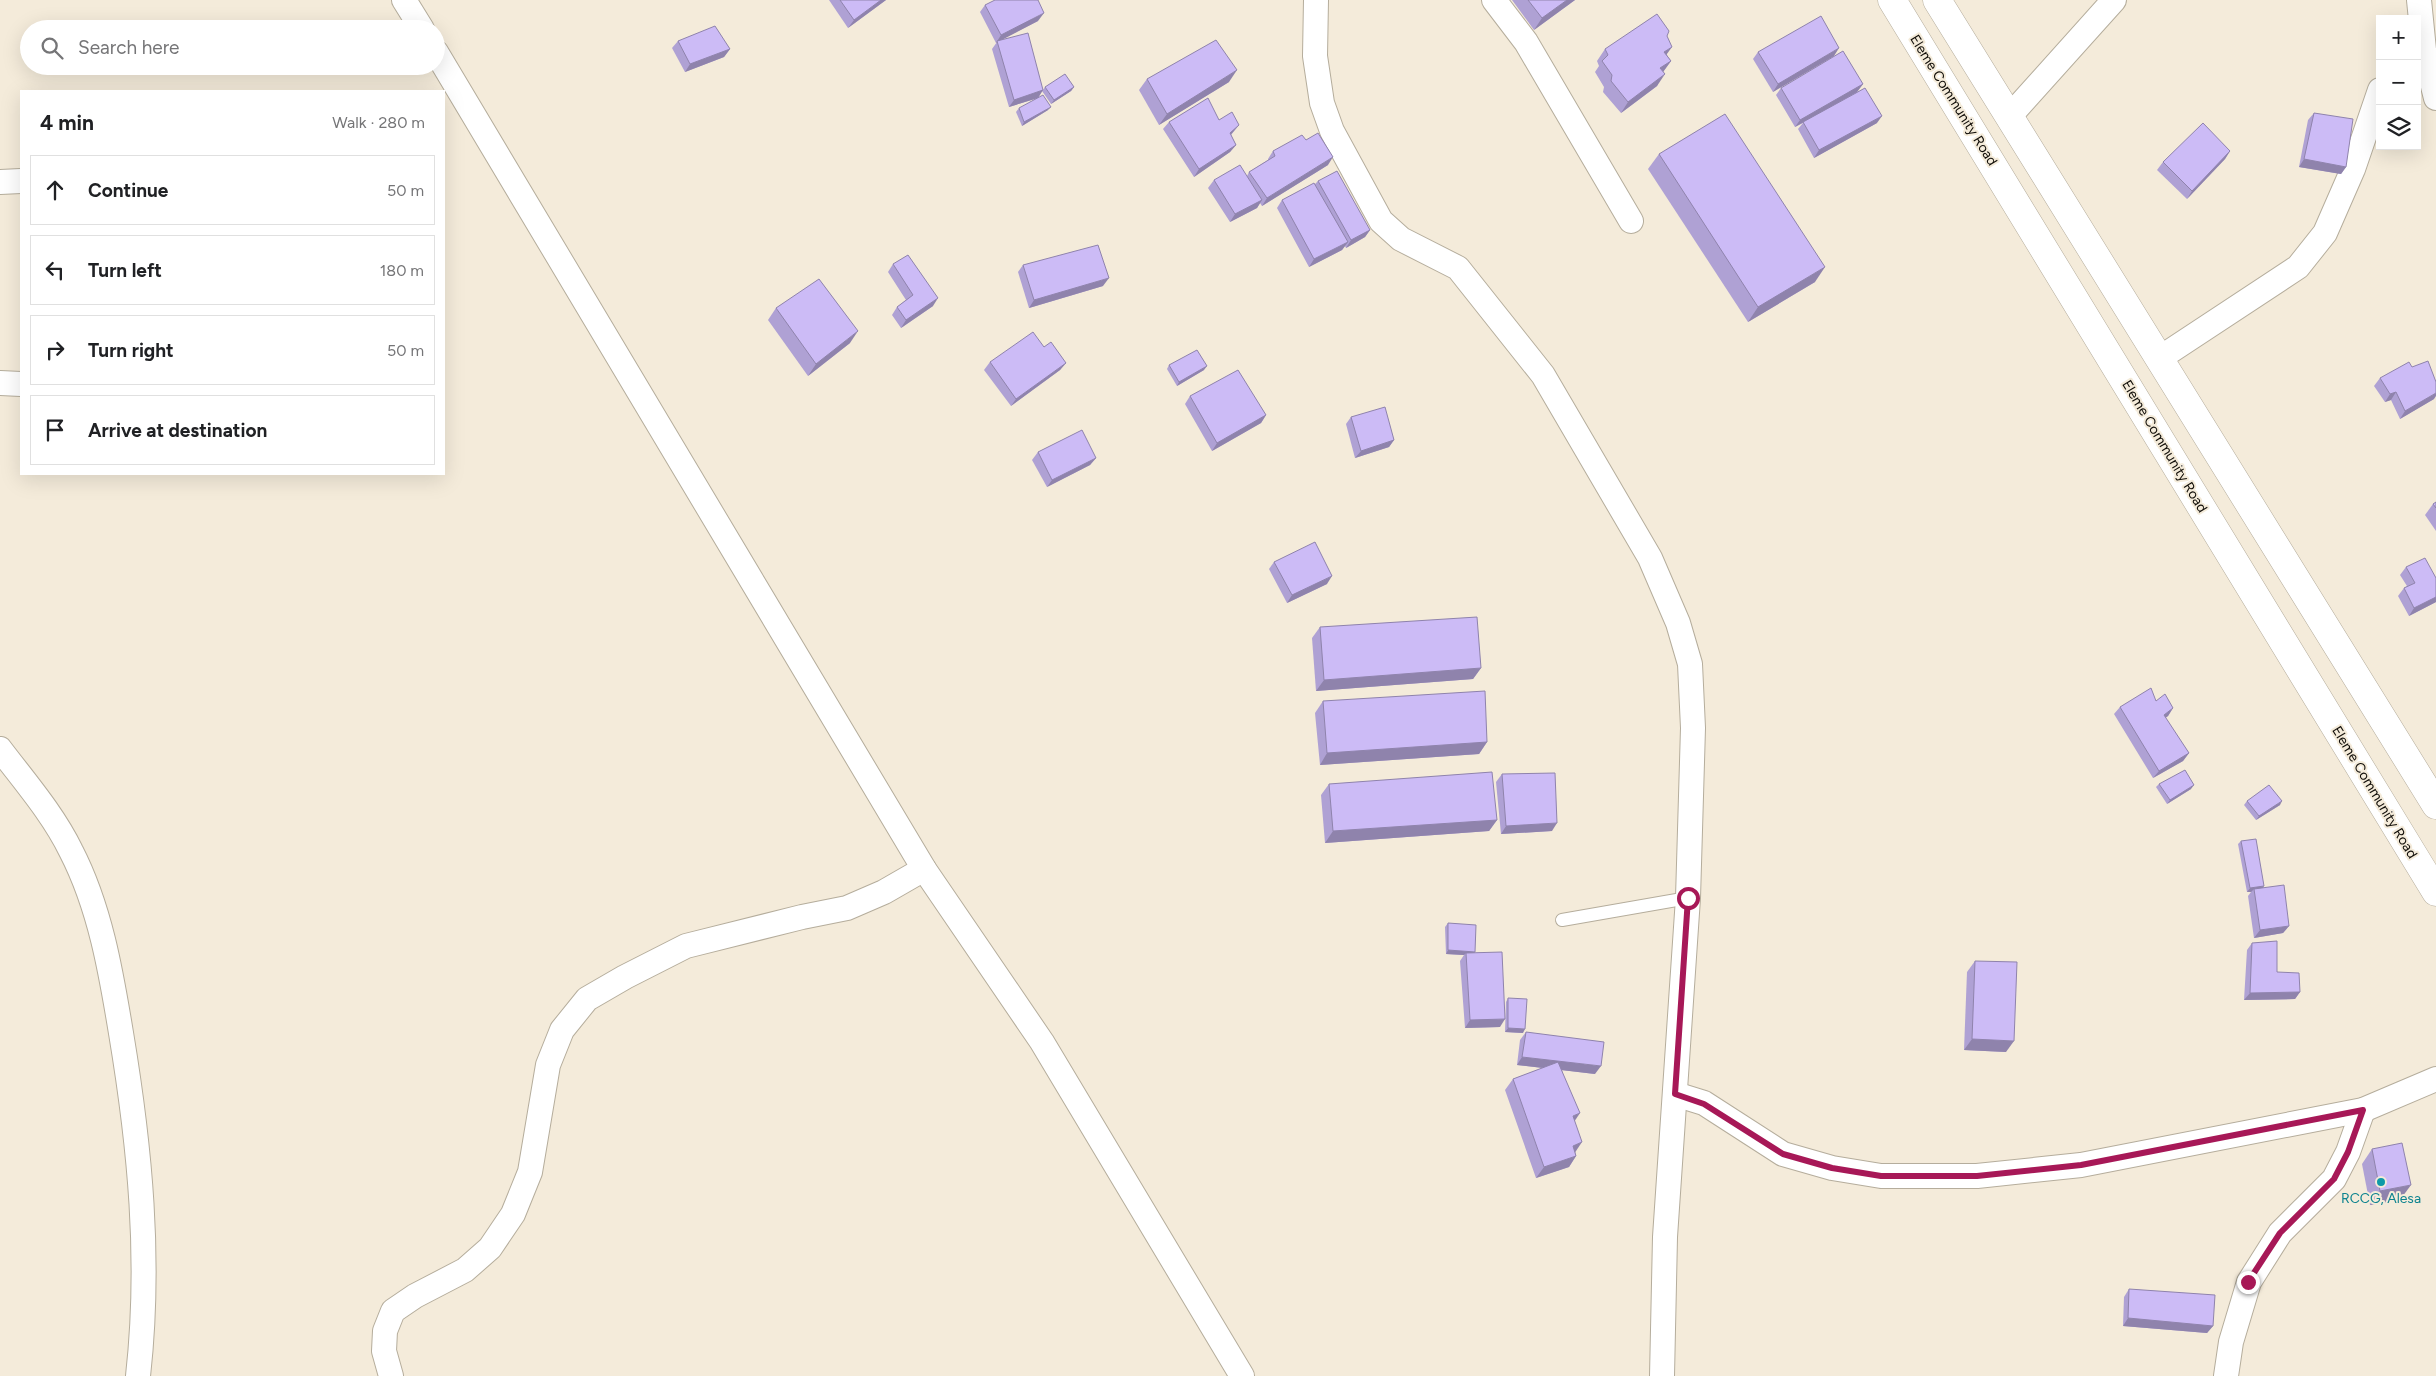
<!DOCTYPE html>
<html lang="en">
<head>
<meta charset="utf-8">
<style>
	body { margin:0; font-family:Figtree,sans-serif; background:#f2f2f2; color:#202124 }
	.controls { position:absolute; right:15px; top:15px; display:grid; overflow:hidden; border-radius:0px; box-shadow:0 5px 20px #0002 }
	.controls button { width:45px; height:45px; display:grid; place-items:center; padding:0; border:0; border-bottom:1px solid #e0e0e0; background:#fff; color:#202124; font:25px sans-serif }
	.stop { position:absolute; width:15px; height:15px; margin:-11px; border:4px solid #a71857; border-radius:50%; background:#fff }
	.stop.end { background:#a71857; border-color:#fff; box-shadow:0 1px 5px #0008 }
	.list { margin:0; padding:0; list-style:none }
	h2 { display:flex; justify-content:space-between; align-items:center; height:65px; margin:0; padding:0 20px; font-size:21px }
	h2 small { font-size:16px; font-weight:400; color:#757577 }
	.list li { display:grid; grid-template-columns:32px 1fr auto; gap:15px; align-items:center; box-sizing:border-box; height:70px; margin:0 10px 10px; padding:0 10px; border:1px solid #e0e0e0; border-radius:0px }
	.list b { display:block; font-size:19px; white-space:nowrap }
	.list em { font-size:16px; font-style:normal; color:#757577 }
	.icon { flex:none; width:28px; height:28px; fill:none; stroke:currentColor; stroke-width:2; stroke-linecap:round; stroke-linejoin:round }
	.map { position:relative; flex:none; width:2436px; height:1376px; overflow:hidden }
	.search { position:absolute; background:#fff; box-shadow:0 5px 20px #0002; left:20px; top:20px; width:425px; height:55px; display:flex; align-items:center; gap:12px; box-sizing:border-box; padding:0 18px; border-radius:28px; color:#757577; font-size:19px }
	.panel { position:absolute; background:#fff; box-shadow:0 5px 20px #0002; left:20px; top:90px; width:425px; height:385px; border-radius:0px }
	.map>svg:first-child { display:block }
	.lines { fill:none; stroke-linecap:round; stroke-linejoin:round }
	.lane-casing { stroke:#b5ad9c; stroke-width:14 }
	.street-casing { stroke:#b5ad9c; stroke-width:26 }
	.primary-casing { stroke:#b5ad9c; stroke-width:29 }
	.lane { stroke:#fff; stroke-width:12 }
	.street { stroke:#fff; stroke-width:24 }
	.primary { stroke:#fff; stroke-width:28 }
	.wall { fill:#afa1d4 }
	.shaded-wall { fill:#8f83ac }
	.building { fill:#ccbbf6; stroke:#8f83ac }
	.route { stroke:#a71857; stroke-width:6 }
	.culture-dot { fill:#0f9aa8; stroke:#f4ebda; stroke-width:2 }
	.labels { text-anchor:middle; stroke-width:4; stroke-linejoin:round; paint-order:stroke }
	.street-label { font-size:14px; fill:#0f0c07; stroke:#f4ebda }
	.culture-label { font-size:14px; fill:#0d838f; stroke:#f4ebda }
</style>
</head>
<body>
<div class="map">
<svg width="2436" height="1376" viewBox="0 0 2436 1376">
	<rect width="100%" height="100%" fill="#f4ebda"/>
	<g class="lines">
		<defs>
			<polyline id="lane" points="1562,920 1688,898"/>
			<g id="street">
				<polyline points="404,0 422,29"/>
				<polyline points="1316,0 1315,56 1322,103 1332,131 1381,221 1401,239 1458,268 1543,375 1650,558 1678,623 1690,664 1693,728 1688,898 1665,1237 1662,1376"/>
				<polyline points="1494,0 1526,42 1631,221"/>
				<polyline points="2419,0 2424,50 2436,98"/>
				<polyline points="436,52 924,869 1042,1042 1242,1376"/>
				<polyline points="2009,117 2114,0"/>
				<polyline points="0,182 21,181"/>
				<polyline points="2160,358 2298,267 2325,233 2353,169 2380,90"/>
				<polyline points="0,383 21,384"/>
				<path d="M0,749C25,782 53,814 71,851C100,907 111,972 121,1033C140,1147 151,1260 138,1376"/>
				<polyline points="1675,1094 1704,1103 1783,1154 1832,1168 1881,1176 1977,1176 2081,1165 2363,1110 2436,1079"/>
				<polyline points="391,1376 384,1351 385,1331 393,1311 415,1296 465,1270 490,1248 513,1214 530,1172 548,1065 562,1030 587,999 625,977 686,946 802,917 847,908 884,892 924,869"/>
				<polyline points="2226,1376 2231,1342 2249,1282 2280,1233 2334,1179 2348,1152 2363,1110"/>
			</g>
			<g id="primary">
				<polyline points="1892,0 2436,892"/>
				<polyline points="1937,0 2436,805"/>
			</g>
		</defs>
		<use href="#lane" class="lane-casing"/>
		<use href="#street" class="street-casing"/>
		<use href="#primary" class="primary-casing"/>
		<use href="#lane" class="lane"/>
		<use href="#street" class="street"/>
		<use href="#primary" class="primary"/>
	</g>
	<g class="wall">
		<polygon points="829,0 886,0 848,28"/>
		<polygon points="1512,0 1575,0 1534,30"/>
		<polygon points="985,5 1038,21 1000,40 1043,90 1045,87 1074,87 1071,91 1051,104 1042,91 1038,98 1009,107 992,49 997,42 996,43 980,12"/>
		<polygon points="1667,36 1667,55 1671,61 1663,72 1657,86 1621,113 1603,92 1604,87 1595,72 1599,66 1597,61 1605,49"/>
		<polygon points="678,41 730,49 724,57 685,72 672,48"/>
		<polygon points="1758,52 1834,56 1773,92 1753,59"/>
		<polygon points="1147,79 1229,82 1159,125 1139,90"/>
		<polygon points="1863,84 1857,92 1877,123 1814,158 1798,129 1803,123 1795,127 1776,95 1781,88"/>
		<polygon points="1019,108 1048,110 1022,126 1016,112"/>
		<polygon points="2314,113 2346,167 2341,174 2299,167 2308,120"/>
		<polygon points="1219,120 1239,125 1231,135 1236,145 1230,152 1194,177 1163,129 1169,122"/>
		<polygon points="1273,151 1328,165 1262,206 1260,203 1257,208 1230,222 1208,188 1214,180 1247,176 1249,172 1268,160 1268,159"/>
		<polygon points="2230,151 2225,159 2187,199 2157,170 2163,162"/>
		<polygon points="1659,154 1815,282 1748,322 1648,169"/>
		<polygon points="1318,181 1370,230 1365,237 1346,248 1345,246 1342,250 1309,267 1277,208 1282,200 1315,184"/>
		<polygon points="893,264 933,306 901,328 892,315 897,307 906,300 888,272"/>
		<polygon points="1023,265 1103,286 1029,308 1018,272"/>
		<polygon points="776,308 850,343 808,376 768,320"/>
		<polygon points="1044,347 1066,363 1060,370 1011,406 984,370 990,362"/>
		<polygon points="1169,365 1204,370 1177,386 1167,369"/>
		<polygon points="2380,378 2434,399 2400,419 2391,400 2385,402 2374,386"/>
		<polygon points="1190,396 1266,415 1261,423 1212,451 1185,404"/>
		<polygon points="1351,417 1394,440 1389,447 1355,458 1346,424"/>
		<polygon points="1038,452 1096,458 1090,465 1047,487 1032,460"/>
		<polygon points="2436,502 2436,531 2425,515 2433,504"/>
		<polygon points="1274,562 1327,584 1287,603 1269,569"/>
		<polygon points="2406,567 2436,578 2436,602 2409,616 2398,596 2404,588 2407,586 2400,575"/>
		<polygon points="1320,627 1481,668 1473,679 1316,691 1312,638"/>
		<polygon points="1323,701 1487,742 1479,754 1320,765 1315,713"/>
		<polygon points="2156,701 2173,708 2168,716 2165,718 2189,753 2183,761 2153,778 2114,714 2120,707"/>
		<polygon points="1502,774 1552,831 1501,834 1496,782"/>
		<polygon points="1329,784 1497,820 1489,831 1325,843 1321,795"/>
		<polygon points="2159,784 2191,789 2167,804 2156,787"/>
		<polygon points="2247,801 2280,805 2256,820 2244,805"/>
		<polygon points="2241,841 2263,887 2289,926 2283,933 2254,938 2248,896 2251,892 2247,892 2238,844"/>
		<polygon points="1448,923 1475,952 1474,953 1500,1027 1465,1028 1460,961 1464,955 1446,954 1445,927"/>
		<polygon points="2252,943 2277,972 2300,992 2295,999 2244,1000 2247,950"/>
		<polygon points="1975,961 2006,1052 1964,1050 1967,972"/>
		<polygon points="1508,998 1523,1033 1505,1032 1506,1002"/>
		<polygon points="1526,1032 1595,1074 1562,1070 1575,1121 1575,1151 1576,1156 1569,1167 1536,1178 1505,1090 1513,1079 1543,1068 1517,1065 1520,1040"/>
		<polygon points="2372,1149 2400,1200 2370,1205 2362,1164"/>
		<polygon points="2129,1289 2213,1326 2207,1333 2123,1326 2124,1297"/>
	</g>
	<g class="shaded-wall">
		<polygon points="881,0 886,0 848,28 854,20"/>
		<polygon points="1567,0 1575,0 1534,30 1542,18"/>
		<polygon points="1044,13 1038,21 996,43 1001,35"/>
		<polygon points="1672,47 1664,58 1664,52"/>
		<polygon points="1839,48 1834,56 1773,92 1778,84"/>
		<polygon points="730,49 724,57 685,72 690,64"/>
		<polygon points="1671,61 1663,72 1660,68"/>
		<polygon points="1237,70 1229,82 1159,125 1167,114"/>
		<polygon points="1665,74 1657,86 1621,113 1628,102"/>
		<polygon points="1863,84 1857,92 1795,127 1800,120"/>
		<polygon points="1074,87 1071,91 1051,104 1054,100"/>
		<polygon points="1043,90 1038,98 1009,107 1014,100"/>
		<polygon points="1051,107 1048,110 1022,126 1024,122"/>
		<polygon points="1882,116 1877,123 1814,158 1819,150"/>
		<polygon points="1239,125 1233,132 1225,141 1230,133"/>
		<polygon points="1236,145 1230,152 1194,177 1199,169"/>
		<polygon points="2230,151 2225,159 2187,199 2192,191"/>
		<polygon points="1333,157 1328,165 1262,206 1267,198"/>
		<polygon points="2304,159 2346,167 2341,174 2299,167"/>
		<polygon points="1262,200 1257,208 1230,222 1235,214"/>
		<polygon points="1370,230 1365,237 1346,248 1351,240"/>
		<polygon points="1348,242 1342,250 1309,267 1314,259"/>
		<polygon points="1825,267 1815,282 1748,322 1758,307"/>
		<polygon points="1109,278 1103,286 1029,308 1034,300"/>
		<polygon points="938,298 933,306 901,328 906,320"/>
		<polygon points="858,331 850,343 808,376 816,364"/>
		<polygon points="1066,363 1060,370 1011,406 1016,399"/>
		<polygon points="1207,366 1204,370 1177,386 1179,382"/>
		<polygon points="2396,392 2391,400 2385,402 2390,394"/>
		<polygon points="2436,393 2436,396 2434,399 2400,419 2405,411"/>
		<polygon points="1266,415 1261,423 1212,451 1217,443"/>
		<polygon points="1394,440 1389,447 1355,458 1361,451"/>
		<polygon points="1096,458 1090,465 1047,487 1052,480"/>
		<polygon points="1332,576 1327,584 1287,603 1292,595"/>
		<polygon points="2436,597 2436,602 2409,616 2414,608"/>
		<polygon points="1481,668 1473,679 1316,691 1324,680"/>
		<polygon points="2173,708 2168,716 2158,723 2164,715"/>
		<polygon points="1487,742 1479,754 1320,765 1327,753"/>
		<polygon points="2189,753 2183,761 2153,778 2159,771"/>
		<polygon points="2194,785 2191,789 2167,804 2170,800"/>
		<polygon points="2282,801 2280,805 2256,820 2259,816"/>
		<polygon points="1497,820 1489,831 1325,843 1333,831"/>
		<polygon points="1557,823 1552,831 1501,834 1506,826"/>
		<polygon points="2264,886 2262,890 2254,889 2251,892 2247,892 2250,888"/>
		<polygon points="2289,926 2283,933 2254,938 2260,930"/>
		<polygon points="1448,950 1475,952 1472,955 1466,953 1464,955 1446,954"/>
		<polygon points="2300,992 2295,999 2244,1000 2250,993"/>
		<polygon points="1505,1019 1500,1027 1465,1028 1470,1020"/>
		<polygon points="1508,1028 1525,1029 1523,1033 1505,1032"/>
		<polygon points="1972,1039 2014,1041 2006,1052 1964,1050"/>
		<polygon points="1522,1057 1601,1066 1595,1074 1517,1065"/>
		<polygon points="1580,1113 1572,1125 1573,1116"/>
		<polygon points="1582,1142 1574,1154 1573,1146"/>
		<polygon points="1576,1156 1569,1167 1536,1178 1544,1167"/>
		<polygon points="2411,1185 2400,1200 2370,1205 2380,1191"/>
		<polygon points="2128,1318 2213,1326 2207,1333 2123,1326"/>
	</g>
	<g class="building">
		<polygon points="840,0 881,0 854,20"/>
		<polygon points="995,0 1038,0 1044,13 1001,35 985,5"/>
		<polygon points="1528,0 1567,0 1542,18"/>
		<polygon points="1657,14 1669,31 1667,36 1672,47 1664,52 1671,61 1660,68 1665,74 1628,102 1611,81 1612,75 1602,61 1608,55 1605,49"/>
		<polygon points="1821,16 1839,48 1778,84 1758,52"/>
		<polygon points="715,26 730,49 690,64 678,41"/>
		<polygon points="1028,33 1043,90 1014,100 997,41"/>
		<polygon points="1216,40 1237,70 1167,114 1147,79"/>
		<polygon points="1843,51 1863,84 1800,120 1781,88"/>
		<polygon points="1065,74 1074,87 1054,100 1045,87"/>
		<polygon points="1865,88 1882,116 1819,150 1803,122"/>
		<polygon points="1043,95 1051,107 1024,122 1019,108"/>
		<polygon points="1208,98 1219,120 1232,112 1239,125 1230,133 1236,145 1199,169 1169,122"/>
		<polygon points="2314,113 2353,119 2346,167 2304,159"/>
		<polygon points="1725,114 1825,267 1758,307 1659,154"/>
		<polygon points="2203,123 2230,151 2192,191 2163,162"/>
		<polygon points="1318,133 1333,157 1267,198 1249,172 1275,156 1273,151 1302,135 1306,140"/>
		<polygon points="1240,165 1262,200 1235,214 1214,180"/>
		<polygon points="1337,171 1370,230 1351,240 1318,181"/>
		<polygon points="1314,183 1348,242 1314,259 1282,200"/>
		<polygon points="1098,245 1109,278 1034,300 1023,265"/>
		<polygon points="908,255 938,298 906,320 897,307 913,295 893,264"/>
		<polygon points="819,279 858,331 816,364 776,308"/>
		<polygon points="1033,332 1044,347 1051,342 1066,363 1016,399 990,362"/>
		<polygon points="1197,350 1207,366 1179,382 1169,365"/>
		<polygon points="2428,361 2436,382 2436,393 2405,411 2396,392 2390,394 2380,378 2409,362 2412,367"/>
		<polygon points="1238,370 1266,415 1217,443 1190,396"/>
		<polygon points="1385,407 1394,440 1361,451 1351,417"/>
		<polygon points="1082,430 1096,458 1052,480 1038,452"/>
		<polygon points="2436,502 2436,508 2433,504"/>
		<polygon points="1315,542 1332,576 1292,595 1274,562"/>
		<polygon points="2425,558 2436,578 2436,597 2414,608 2404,588 2415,583 2406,567"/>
		<polygon points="1477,617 1481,668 1324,680 1320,627"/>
		<polygon points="2151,688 2156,701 2165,694 2173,708 2164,715 2189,753 2159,771 2120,707"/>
		<polygon points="1485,691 1487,742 1327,753 1323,701"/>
		<polygon points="2185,770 2194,785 2170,800 2159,784"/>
		<polygon points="1492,772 1497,820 1333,831 1329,784"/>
		<polygon points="1555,773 1557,823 1506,826 1502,774"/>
		<polygon points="2269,785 2282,801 2259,816 2247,801"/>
		<polygon points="2256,839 2264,886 2250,888 2241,841"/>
		<polygon points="2284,885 2289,926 2260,930 2254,889"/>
		<polygon points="1448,923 1476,925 1475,952 1448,950"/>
		<polygon points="2277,941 2277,972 2299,973 2300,992 2250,993 2252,943"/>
		<polygon points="1502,952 1505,1019 1470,1020 1466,953"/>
		<polygon points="1975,961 2017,962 2014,1041 1972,1039"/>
		<polygon points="1508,998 1527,999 1525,1029 1508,1028"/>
		<polygon points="1526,1032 1604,1042 1601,1066 1522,1057"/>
		<polygon points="1558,1062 1580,1113 1573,1116 1582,1142 1573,1146 1576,1156 1544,1167 1513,1079"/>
		<polygon points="2402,1143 2411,1185 2380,1191 2372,1149"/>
		<polygon points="2129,1289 2215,1295 2213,1326 2128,1318"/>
	</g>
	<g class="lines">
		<polyline class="route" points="1688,898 1675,1094 1704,1104 1783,1154 1832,1168 1881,1176 1977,1176 2081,1165 2363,1110 2348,1152 2334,1179 2280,1233 2248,1282"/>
	</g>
	<circle class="culture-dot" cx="2381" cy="1182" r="5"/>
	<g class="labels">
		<g class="street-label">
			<text transform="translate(1954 100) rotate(58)" y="5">Eleme Community Road</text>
			<text transform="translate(2165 446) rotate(59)" y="5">Eleme Community Road</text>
			<text transform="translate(2375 792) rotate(59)" y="5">Eleme Community Road</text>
		</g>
		<g class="culture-label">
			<text x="2381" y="1203">RCCG, Alesa</text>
		</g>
	</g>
</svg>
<div class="controls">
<button>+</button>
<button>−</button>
<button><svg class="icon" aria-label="layers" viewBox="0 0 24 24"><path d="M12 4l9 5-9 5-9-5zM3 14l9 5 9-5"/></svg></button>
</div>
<div class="stop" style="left:1688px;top:898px"></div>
<div class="stop end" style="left:2248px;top:1282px"></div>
<div class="search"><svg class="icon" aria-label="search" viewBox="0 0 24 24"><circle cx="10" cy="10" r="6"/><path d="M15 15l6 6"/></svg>Search here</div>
<section class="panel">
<h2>4 min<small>Walk · 280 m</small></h2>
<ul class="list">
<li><svg class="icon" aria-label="ahead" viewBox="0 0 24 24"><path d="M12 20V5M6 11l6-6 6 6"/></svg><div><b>Continue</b></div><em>50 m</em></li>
<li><svg class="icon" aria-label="left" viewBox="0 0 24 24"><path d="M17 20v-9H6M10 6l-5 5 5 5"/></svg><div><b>Turn left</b></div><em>180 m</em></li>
<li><svg class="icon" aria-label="right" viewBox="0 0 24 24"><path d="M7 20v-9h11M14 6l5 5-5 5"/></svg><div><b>Turn right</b></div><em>50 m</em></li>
<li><svg class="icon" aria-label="arrive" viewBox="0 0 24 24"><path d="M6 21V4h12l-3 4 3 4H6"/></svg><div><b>Arrive at destination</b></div></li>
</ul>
</section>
</div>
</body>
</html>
